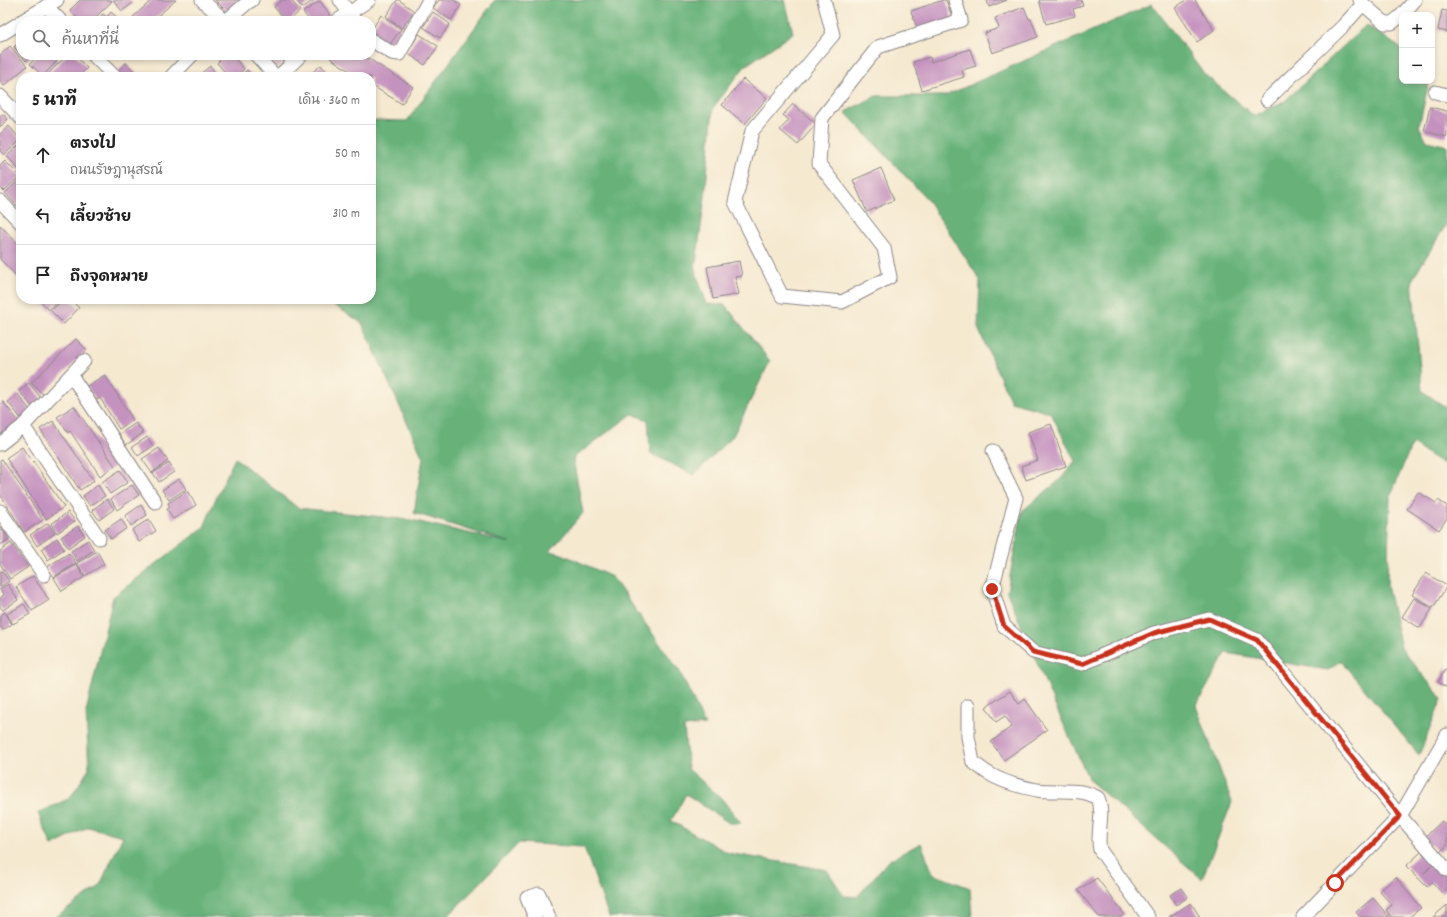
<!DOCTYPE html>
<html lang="th">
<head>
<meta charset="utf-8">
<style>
	body { margin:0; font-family:Dekko,"Playpen Sans Thai",sans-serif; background:#f2f2f2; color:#222 }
	.controls { position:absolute; right:12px; top:12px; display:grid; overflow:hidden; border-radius:8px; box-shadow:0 2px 6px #0003 }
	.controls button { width:36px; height:36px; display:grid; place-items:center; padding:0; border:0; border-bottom:1px solid #e0e0e0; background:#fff; color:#222; font:20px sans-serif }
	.stop { position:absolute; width:12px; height:12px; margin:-9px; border:3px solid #c8321e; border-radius:50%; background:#fff }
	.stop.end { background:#c8321e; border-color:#fff; box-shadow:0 1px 4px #0008 }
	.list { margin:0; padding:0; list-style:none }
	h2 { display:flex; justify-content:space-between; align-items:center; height:52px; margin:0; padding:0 16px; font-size:17px }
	h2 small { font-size:13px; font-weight:400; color:#767676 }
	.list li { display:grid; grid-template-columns:26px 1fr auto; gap:12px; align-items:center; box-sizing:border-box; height:60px; padding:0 16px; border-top:1px solid #e0e0e0 }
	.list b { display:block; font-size:15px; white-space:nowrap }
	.list p { margin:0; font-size:13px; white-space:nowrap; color:#767676 }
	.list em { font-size:13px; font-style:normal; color:#767676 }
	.icon { flex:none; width:22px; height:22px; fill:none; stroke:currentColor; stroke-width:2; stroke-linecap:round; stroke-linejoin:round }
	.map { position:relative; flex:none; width:1447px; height:917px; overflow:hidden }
	.search { position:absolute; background:#fff; box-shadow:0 2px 6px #0003; left:16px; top:16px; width:360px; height:44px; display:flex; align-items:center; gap:10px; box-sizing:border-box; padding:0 14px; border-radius:16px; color:#767676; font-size:15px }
	.panel { position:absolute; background:#fff; box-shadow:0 2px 6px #0003; left:16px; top:72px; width:360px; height:232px; border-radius:16px }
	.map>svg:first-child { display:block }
	.forest { fill:#67b27a; stroke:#446a5a }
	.building { fill:#c492bf }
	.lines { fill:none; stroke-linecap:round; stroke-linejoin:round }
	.minor-casing { stroke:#8c8686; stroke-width:15 }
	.minor { stroke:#fff; stroke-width:13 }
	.route { stroke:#c8321e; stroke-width:5 }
</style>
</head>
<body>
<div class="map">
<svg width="1447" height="917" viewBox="0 0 1447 917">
	<rect width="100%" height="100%" fill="#fcf5e5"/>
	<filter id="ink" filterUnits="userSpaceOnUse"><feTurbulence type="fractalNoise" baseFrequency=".025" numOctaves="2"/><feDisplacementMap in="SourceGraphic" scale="8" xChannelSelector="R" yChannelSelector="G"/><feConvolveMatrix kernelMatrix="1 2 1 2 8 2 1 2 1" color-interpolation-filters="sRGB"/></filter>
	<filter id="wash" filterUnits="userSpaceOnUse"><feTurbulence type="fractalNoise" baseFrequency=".012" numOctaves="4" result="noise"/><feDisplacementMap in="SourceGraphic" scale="16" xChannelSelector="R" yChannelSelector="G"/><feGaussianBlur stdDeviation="0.9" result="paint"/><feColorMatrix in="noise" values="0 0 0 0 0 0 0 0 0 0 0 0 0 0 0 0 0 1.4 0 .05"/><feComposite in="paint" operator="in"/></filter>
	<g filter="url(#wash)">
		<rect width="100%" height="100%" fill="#f5e9d0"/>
		<g class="forest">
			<polygon points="495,0 785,0 793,33 745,66 713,108 705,197 695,270 707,304 725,305 770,361 733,436 694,475 650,453 648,420 632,414 573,458 583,513 550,551 562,554 612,577 680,672 705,725 684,727 688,769 721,798 741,823 729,823 686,794 671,821 728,853 827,870 844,896 857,897 888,861 921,843 933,874 970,888 972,917 609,917 584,847 519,843 447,917 56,917 99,887 123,836 88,827 52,846 38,813 70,798 89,769 86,712 113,597 204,527 216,498 235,458 298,508 411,520 511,543 414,513 423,458 362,323 324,299 371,299 371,120 407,121"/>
			<polygon points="1152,4 1204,74 1254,116 1285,101 1366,25 1402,49 1402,81 1429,81 1419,126 1427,141 1447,146 1447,223 1412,280 1422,391 1447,408 1447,466 1412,444 1390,497 1387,585 1401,648 1442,699 1419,755 1341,661 1328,670 1226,653 1196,706 1232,802 1202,879 1089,780 1054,703 1007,592 1022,511 1060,480 1075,461 1051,413 1011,402 978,328 980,280 927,199 845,112 876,96 945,96"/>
		</g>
		<g id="blocks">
			<g class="building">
				<polygon points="80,0 111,0 112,1 92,21 80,21 70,10"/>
				<polygon points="113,0 130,0 133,3 122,11"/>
				<polygon points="152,0 176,0 152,21 137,21 133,17"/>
				<polygon points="215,0 240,0 228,13"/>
				<polygon points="282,0 291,0 300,11 289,21 286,21 274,7"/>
				<polygon points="296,0 314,0 302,8"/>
				<polygon points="397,0 399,0 414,11 402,28 386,16"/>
				<polygon points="439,0 454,0 461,5 451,20 433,8"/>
				<polygon points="943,0 946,0 953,20 918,31 911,11"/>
				<polygon points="987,0 1007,0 989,7"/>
				<polygon points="1039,0 1081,0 1083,6 1073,9 1075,16 1046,24"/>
				<polygon points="1186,0 1195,0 1214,30 1197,42 1175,8"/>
				<polygon points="320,1 330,15 322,21 310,21 303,12"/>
				<polygon points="1024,7 1029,19 1031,19 1038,37 992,53 985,33 999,28 995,18"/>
				<polygon points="1442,10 1447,11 1447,32 1438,30"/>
				<polygon points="111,12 121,21 97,21 103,14 107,17"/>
				<polygon points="433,12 450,24 440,38 423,27"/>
				<polygon points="381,15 401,29 390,44 371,31"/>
				<polygon points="419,34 438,46 425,65 407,53"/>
				<polygon points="21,40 21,55 33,55 26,61 14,47"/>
				<polygon points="10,46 27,66 4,86 0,81 0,55"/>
				<polygon points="970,49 976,66 962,70 964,77 922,90 913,62 930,57 931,62"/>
				<polygon points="38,55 52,55 58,60 43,76 30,64"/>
				<polygon points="67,55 75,55 87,68 78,77 45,77"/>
				<polygon points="225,55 232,55 244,69 236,77 229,77 217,63"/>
				<polygon points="265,55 291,55 277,68"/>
				<polygon points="332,55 363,55 413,87 402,104 371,85 371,77 359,77 330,58"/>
				<polygon points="126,63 140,77 120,77 116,73"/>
				<polygon points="321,65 332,77 307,77"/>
				<polygon points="210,66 219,77 197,77"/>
				<polygon points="247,70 253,77 239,77"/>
				<polygon points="743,79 767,98 745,124 722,105"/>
				<polygon points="793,104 816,124 798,145 780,130 789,120 783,115"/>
				<polygon points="1430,107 1447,111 1447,137 1424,131"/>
				<polygon points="3,114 8,119 0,127 0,116"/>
				<polygon points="9,126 21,140 4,155 0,151 0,134"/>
				<polygon points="19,145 21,148 21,168 19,170 7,156"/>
				<polygon points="5,161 20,176 4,191 0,187 0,166"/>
				<polygon points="881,168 894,200 867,212 853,180"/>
				<polygon points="21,178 21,203 17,206 5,193"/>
				<polygon points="0,225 21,247 21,281 0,259"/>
				<polygon points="739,261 742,276 735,277 739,294 713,299 707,267"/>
				<polygon points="39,299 61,299 49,310"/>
				<polygon points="63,299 70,299 79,308 64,324 51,311"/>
				<polygon points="76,339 87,350 43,394 31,383"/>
				<polygon points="105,375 133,420 119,429 100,398 96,400 87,386"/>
				<polygon points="29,383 44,402 34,409 19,391"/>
				<polygon points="18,394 32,413 22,420 8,402"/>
				<polygon points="3,402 21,424 0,441 0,404"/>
				<polygon points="74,406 115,466 100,476 70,431 68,433 57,417"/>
				<polygon points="53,421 94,481 80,490 40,429"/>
				<polygon points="136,423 143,433 126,445 119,434"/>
				<polygon points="1051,424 1066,466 1026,480 1021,466 1038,460 1028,432"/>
				<polygon points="147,437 153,446 138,456 132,447"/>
				<polygon points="22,447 32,462 33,461 64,507 46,519 6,458"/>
				<polygon points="159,448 168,461 152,473 142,459"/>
				<polygon points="2,459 43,520 24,532 0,494 0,460"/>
				<polygon points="169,463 174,472 159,482 153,473"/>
				<polygon points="120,470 128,482 110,494 102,482"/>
				<polygon points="179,479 186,489 169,500 162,490"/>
				<polygon points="98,485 105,496 90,506 83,496"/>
				<polygon points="132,485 139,495 117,510 111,499"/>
				<polygon points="187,491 196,505 173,519 167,509 170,508 168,503"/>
				<polygon points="1418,492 1436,503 1438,500 1447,506 1447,518 1439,530 1407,509"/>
				<polygon points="107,499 114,509 99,520 92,510"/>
				<polygon points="141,505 147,515 131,526 125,516"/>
				<polygon points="68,512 75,521 57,533 51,524"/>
				<polygon points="121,519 127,528 111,539 105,530"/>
				<polygon points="149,519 156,531 139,542 132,530"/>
				<polygon points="48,523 55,533 37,546 30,535"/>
				<polygon points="0,526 9,539 0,545"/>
				<polygon points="78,526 85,536 68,548 61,537"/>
				<polygon points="57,538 64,549 48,560 41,549"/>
				<polygon points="88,540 94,550 77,561 71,551"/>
				<polygon points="11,543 28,567 10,579 0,564 0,551"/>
				<polygon points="97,551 104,564 85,576 77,563"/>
				<polygon points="69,553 76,563 54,577 47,567"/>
				<polygon points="77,564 84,577 62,591 54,578"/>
				<polygon points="2,571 9,581 0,587 0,572"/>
				<polygon points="1426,573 1447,586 1433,608 1412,595"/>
				<polygon points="33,576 49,600 32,611 16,587"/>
				<polygon points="8,584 18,600 3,610 0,607 0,598 4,595 0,589"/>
				<polygon points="1414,598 1432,609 1420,628 1402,617"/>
				<polygon points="24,604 30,614 13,624 7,614"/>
				<polygon points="5,612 12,624 3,630 0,626 0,616"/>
				<polygon points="1447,667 1447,688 1438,682"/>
				<polygon points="1010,691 1019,704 1025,699 1047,730 1004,760 991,742 1012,726 1005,716 996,722 986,707"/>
				<polygon points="1442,821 1447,826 1447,845 1439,853 1424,838"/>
				<polygon points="1421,852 1433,864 1423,874 1435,863 1447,877 1447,888 1442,893 1432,882 1427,887 1406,866"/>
				<polygon points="1396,877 1421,908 1409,917 1391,917 1386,910 1392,905 1379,891"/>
				<polygon points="1097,878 1124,914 1121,917 1099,917 1078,890"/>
				<polygon points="1182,888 1188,897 1176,905 1170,895"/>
				<polygon points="1373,898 1389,917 1360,917 1356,912"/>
				<polygon points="1191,903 1200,917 1169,917"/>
				<polygon points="1447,905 1447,917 1433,917"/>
			</g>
		</g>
	</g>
	<g filter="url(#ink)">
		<use href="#blocks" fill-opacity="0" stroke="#8c8686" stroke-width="1"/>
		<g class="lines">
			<defs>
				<g id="minor">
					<polyline points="202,0 225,21"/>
					<polyline points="340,0 355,21"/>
					<polyline points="824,0 833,35 752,131 735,202 782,296 842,302 890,277 884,248 819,164 822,118 878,47 961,20 955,0"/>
					<polyline points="1363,4 1385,23 1392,23 1402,15"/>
					<polyline points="46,6 61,21"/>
					<polyline points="1402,15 1415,0"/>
					<polyline points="22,21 57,0"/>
					<polyline points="226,21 247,3 252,0"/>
					<polyline points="337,21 369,0"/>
					<polyline points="0,35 21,22"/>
					<polyline points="371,40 392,53 399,54 429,0"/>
					<polyline points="93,55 115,77"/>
					<polyline points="256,55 276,77"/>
					<polyline points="171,77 192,55"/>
					<polyline points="278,77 301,55"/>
					<polyline points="1435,92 1447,95"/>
					<polyline points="0,96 21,118"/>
					<polyline points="1267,100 1343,26 1363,4 1360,0"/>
					<polyline points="0,201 21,223"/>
					<polyline points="71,375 155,502"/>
					<polyline points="23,426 99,538"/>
					<polyline points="0,444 23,426 84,361"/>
					<polyline points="993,451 1016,498 992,589 1004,626 1033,652 1082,664 1154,633 1209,619 1257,640 1400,816 1447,870"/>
					<polyline points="0,511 44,575"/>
					<path d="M968,706V737L973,762C978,766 983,770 988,773C1002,782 1021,787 1037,790C1057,793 1080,787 1098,798C1105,815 1096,833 1100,850L1148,917"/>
					<polyline points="535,917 527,898 539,894 549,917"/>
					<polyline points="1303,917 1400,816 1447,735"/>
				</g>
			</defs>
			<use href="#minor" class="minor-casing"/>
			<use href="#minor" class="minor"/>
		</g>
	</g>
	<g class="lines" filter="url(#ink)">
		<polyline class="route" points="992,589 1004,626 1033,652 1082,664 1154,633 1209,619 1257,640 1400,816 1335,883"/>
	</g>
</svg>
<div class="controls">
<button>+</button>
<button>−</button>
</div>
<div class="stop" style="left:1335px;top:883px"></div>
<div class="stop end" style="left:992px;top:589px"></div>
<div class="search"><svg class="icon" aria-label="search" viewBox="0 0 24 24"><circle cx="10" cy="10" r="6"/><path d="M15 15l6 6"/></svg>ค้นหาที่นี่</div>
<section class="panel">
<h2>5 นาที<small>เดิน · 360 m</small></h2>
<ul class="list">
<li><svg class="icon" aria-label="ahead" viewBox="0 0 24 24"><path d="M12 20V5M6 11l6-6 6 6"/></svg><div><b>ตรงไป</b><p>ถนนรัษฎานุสรณ์</p></div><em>50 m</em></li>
<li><svg class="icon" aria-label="left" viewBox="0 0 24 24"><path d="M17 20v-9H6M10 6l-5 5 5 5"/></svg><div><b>เลี้ยวซ้าย</b></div><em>310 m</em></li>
<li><svg class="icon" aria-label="arrive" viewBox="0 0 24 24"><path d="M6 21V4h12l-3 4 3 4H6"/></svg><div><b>ถึงจุดหมาย</b></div></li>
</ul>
</section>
</div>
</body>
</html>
